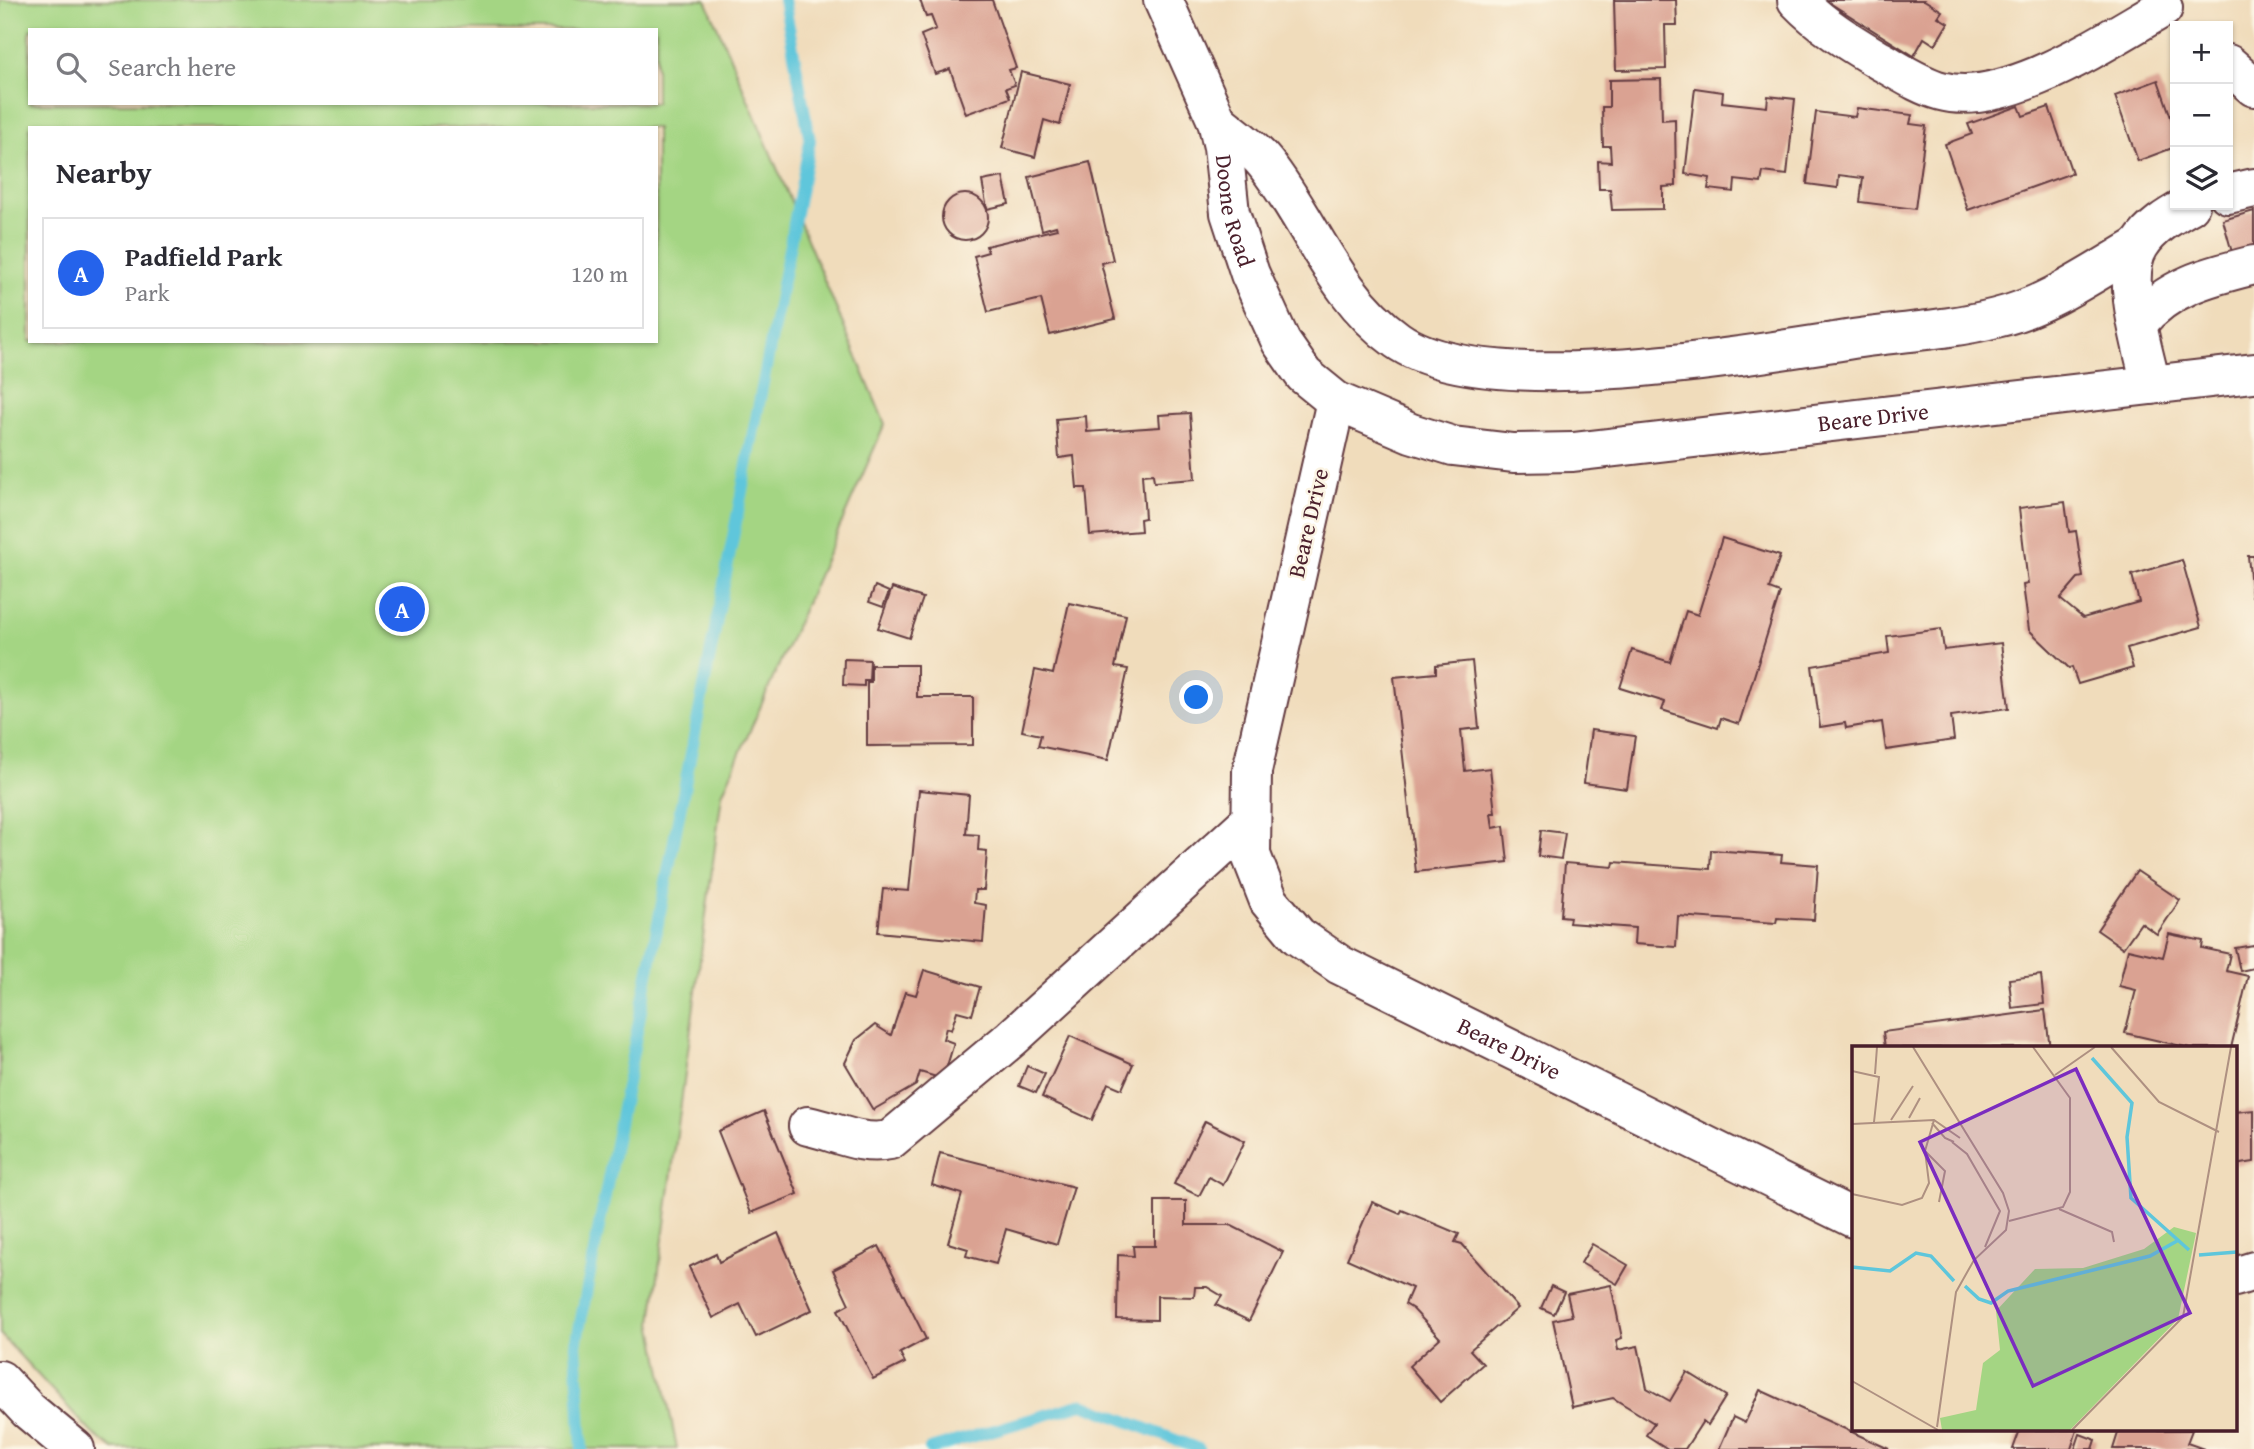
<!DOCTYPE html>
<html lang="en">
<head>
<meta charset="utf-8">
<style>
	body { margin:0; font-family:"Gentium Book Plus",serif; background:#f7f7f7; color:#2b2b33 }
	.controls { position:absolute; right:21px; top:21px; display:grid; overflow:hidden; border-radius:0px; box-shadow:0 2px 5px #0004 }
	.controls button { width:63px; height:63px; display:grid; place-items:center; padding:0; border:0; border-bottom:2px solid #e1e1e2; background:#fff; color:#2b2b33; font:35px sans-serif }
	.you { position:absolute; left:1197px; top:698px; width:24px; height:24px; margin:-18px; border:5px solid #fff; border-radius:50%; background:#1a73e8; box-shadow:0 0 0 10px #1a73e833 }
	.badge { display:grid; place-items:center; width:46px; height:46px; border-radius:50%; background:#2563eb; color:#fff; font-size:23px; font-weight:700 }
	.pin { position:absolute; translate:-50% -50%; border:4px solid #fff; box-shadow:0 2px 7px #0006 }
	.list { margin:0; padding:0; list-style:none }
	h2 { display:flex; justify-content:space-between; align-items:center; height:91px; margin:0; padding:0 28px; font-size:30px }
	h2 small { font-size:23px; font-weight:400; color:#7c7c81 }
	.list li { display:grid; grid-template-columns:46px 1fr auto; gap:21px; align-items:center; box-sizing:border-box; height:112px; margin:0 14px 14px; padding:0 14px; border:2px solid #e1e1e2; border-radius:0px }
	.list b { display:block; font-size:26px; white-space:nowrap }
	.list p { margin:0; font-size:23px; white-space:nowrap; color:#7c7c81 }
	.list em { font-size:23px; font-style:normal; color:#7c7c81 }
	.icon { flex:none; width:38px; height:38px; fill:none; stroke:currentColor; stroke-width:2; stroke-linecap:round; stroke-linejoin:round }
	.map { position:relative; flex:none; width:2254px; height:1449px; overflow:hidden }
	.search { position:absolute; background:#fff; box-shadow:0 2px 5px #0004; left:28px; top:28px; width:630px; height:77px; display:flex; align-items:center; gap:18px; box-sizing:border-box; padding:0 24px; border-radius:0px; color:#7c7c81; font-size:26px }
	.panel { position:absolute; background:#fff; box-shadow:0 2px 5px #0004; left:28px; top:126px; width:630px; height:217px; border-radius:0px }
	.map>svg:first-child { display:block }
	.green { fill:#a4d583; stroke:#777a57; stroke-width:2; fill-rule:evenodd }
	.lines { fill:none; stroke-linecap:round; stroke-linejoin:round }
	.stream { stroke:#5ec6db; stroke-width:12 }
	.building { fill:#daa292 }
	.street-casing { stroke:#633b41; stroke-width:42 }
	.street { stroke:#fff; stroke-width:38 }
	.labels { text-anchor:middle; stroke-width:5; stroke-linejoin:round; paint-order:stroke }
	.street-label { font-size:23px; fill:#4a1f2b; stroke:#fcf5e5 }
	.inset-river { fill:none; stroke:#5ec6db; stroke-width:3.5 }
	.inset-road { fill:none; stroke:#ae9081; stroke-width:2 }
	.view { fill:#7b2cbf; fill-opacity:0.15; stroke:#7b2cbf; stroke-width:3.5 }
	.inset-edge { fill:none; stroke:#4a1f2b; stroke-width:3.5 }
</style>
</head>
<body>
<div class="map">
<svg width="2254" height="1449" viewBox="0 0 2254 1449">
	<rect width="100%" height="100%" fill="#fcf5e5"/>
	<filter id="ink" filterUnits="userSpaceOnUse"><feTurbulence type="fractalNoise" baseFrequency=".0143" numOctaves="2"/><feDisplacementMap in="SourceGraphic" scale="14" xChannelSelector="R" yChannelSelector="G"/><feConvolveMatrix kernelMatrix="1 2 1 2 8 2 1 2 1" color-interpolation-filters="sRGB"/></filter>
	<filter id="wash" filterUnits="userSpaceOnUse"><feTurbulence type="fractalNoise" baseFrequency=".00686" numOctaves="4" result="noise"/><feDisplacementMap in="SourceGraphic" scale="28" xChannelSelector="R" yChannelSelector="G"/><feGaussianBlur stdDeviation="1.57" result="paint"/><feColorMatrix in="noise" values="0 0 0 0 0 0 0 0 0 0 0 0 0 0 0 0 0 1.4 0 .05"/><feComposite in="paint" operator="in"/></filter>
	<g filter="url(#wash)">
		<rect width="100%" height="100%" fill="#f0dcbb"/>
		<path class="green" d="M0,0H706L885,424L722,794L652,1322L677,1449H113L92,1433L0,1334ZM30,30H656V103H30ZM30,128H656V341H30Z"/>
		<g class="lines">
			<g class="stream">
				<polyline points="582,1449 576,1345 810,141 784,0"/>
				<polyline points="930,1449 1083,1404 1199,1449"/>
			</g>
		</g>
		<g id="blocks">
			<g class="building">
				<polygon points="920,0 992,0 1016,68 1009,70 1015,85 1006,88 1010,98 966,114 950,69 935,74 921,35 936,29 931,16 926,17"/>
				<polygon points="1614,0 1676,0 1677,25 1665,25 1666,69 1616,70"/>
				<polygon points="1825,0 1924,0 1942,11 1938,17 1948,23 1935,45 1924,38 1914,56"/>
				<polygon points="1021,72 1070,84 1060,125 1044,120 1035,157 1002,148"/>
				<polygon points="1661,79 1662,120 1675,119 1676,186 1663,187 1663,209 1612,210 1610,189 1599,189 1598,161 1611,162 1610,146 1603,146 1602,107 1609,107 1609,80"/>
				<polygon points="2158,80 2175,129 2175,147 2138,161 2115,96"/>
				<polygon points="1695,88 1723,92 1722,102 1767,107 1768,96 1795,99 1787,175 1763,172 1761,183 1735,180 1734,192 1708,189 1710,178 1685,174"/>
				<polygon points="2019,106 2023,116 2049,107 2072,173 1968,210 1945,144 1972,134 1968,124"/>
				<polygon points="1857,108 1912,115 1910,124 1926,126 1915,209 1860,202 1863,178 1839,175 1838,188 1807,184 1816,112 1855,117"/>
				<polygon points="1090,162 1113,260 1101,263 1115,319 1050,335 1041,299 988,312 974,256 988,252 986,246 1057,229 1056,226 1042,230 1029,177"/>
				<polygon points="1003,177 1009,204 987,209 982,181"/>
				<circle cx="965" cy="217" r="23"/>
				<polygon points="2254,211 2254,251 2233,256 2223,220"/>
				<polygon points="1190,413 1195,479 1154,482 1153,474 1142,475 1145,518 1140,519 1141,531 1090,535 1086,488 1077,488 1074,456 1059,458 1056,419 1086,416 1087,432 1160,427 1159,415"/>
				<polygon points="2065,502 2069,532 2076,531 2083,577 2078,578 2060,599 2083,618 2139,602 2132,575 2182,560 2201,627 2127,648 2133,668 2078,684 2072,667 2069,668 2029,630 2023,585 2028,584 2019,508"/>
				<polygon points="1722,538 1780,556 1769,589 1780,593 1739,724 1721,718 1718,728 1662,710 1665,702 1620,688 1632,650 1670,662 1686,611 1698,615"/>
				<polygon points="2248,556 2254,556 2254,596 2252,596"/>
				<polygon points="875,586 889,592 883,607 869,602"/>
				<polygon points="892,588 923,598 909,638 878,628"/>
				<polygon points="1069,603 1126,615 1115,667 1128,669 1108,760 1038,746 1041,735 1022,731 1035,670 1053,674"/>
				<polygon points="1941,629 1944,650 2001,643 2009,708 1951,716 1954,740 1886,750 1882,722 1846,728 1845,723 1820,727 1812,666 1889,653 1887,636"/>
				<polygon points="844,659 870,660 869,680 864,680 864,686 843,685"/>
				<polygon points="1472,661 1479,728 1461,730 1465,771 1490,768 1495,813 1491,813 1493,828 1504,826 1508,862 1416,872 1394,677 1436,673 1436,665"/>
				<polygon points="871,665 917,665 917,697 973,697 973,745 867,746 867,682 871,682"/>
				<polygon points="1591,730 1635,736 1627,789 1584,783"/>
				<polygon points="919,790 969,795 966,834 979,835 978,850 987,851 984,890 975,890 974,903 986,905 983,942 878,932 883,889 909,891"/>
				<polygon points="1541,830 1565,833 1561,859 1538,856"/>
				<polygon points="1711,850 1782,855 1781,862 1818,865 1814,920 1777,918 1776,923 1678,916 1676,947 1634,944 1635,928 1569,923 1570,917 1561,916 1565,863 1613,867 1614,862 1710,869"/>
				<polygon points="2137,871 2180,900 2157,934 2141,923 2123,948 2097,930"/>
				<polygon points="2169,934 2203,941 2202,948 2230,954 2226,971 2248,976 2231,1048 2190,1048 2125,1033 2136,990 2119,986 2128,949 2163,957"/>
				<polygon points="2254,945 2254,968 2240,971 2235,948"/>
				<polygon points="924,970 980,987 972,1015 957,1011 951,1030 946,1028 943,1039 954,1043 943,1079 920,1072 916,1085 873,1110 845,1063 856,1040 875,1025 891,1035 905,992 916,995"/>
				<polygon points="2041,975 2044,1004 2012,1008 2009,979"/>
				<polygon points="2045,1010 2050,1048 1885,1048 1883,1032"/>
				<polygon points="1070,1036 1133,1064 1122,1089 1108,1083 1092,1120 1042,1097"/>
				<polygon points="1027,1066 1045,1074 1036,1093 1019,1086"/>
				<polygon points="2254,1110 2254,1162 2235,1165 2235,1112"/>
				<polygon points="764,1111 798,1194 751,1213 718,1131"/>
				<polygon points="1205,1121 1245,1141 1223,1185 1209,1177 1199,1196 1174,1184"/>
				<polygon points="940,1153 1074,1187 1057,1244 1006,1229 996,1264 966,1256 968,1249 948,1243 962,1194 932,1185"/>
				<polygon points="1155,1201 1186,1201 1186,1225 1230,1225 1283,1252 1249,1321 1216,1305 1222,1296 1207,1287 1195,1287 1194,1297 1157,1296 1157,1320 1117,1319 1118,1255 1134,1256 1133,1246 1155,1246"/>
				<polygon points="1372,1202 1400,1214 1402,1210 1459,1234 1455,1242 1462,1244 1518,1308 1470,1350 1483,1364 1440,1402 1409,1366 1440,1338 1413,1309 1405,1304 1412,1288 1347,1259"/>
				<polygon points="778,1233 812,1310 756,1337 740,1304 713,1318 689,1267 716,1254 719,1262"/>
				<polygon points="1592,1244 1628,1265 1617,1284 1581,1263"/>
				<polygon points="879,1246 926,1339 900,1353 905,1363 873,1379 838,1310 849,1304 833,1270"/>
				<polygon points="1611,1285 1622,1338 1616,1340 1618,1350 1638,1346 1647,1388 1670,1401 1687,1372 1726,1396 1708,1425 1703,1421 1685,1449 1668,1449 1646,1435 1654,1423 1613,1398 1572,1407 1553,1320 1572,1316 1567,1294"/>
				<polygon points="1551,1286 1564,1292 1554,1314 1541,1308"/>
				<polygon points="1760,1390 1889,1449 1719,1449 1733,1417 1745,1423"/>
				<polygon points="2020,1430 2077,1430 2071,1449 2013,1449"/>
				<polygon points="2119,1430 2192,1430 2187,1443 2204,1449 2113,1449"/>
				<polygon points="2080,1434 2096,1440 2093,1449 2075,1449"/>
			</g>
		</g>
	</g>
	<g filter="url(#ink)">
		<use href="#blocks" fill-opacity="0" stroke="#633b41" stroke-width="2"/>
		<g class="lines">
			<defs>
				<g id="street">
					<path id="s1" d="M1163,0L1217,121L1223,147L1230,213L1250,274L1281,342L1304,375L1336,401L1411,433L1453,446L1513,453L1573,452L2254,373"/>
					<path d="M1797,0C1821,25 1849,42 1879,60C1899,71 1919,85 1941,91C2006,109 2108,39 2163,8"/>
					<polyline points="2228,64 2254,87"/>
					<path d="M1217,121C1232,134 1252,147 1265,163C1311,221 1334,295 1397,340C1486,403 1752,354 1860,338C1905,332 1953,329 1996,318C2047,306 2093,273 2138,247"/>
					<polyline points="2228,194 2254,188"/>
					<path d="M2138,323C2168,286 2210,276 2254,265"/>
					<path d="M2151,385C2144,351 2119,276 2140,245C2152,226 2171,216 2190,205"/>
					<path id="s2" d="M1336,401L1252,771L1251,855L1269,901L1298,936L1340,965L1853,1218"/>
					<path d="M808,1126C837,1132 860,1146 890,1140L1012,1038L1251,820"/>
					<polyline points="2235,1277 2254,1271"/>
					<polyline points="0,1380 28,1410 75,1449"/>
				</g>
			</defs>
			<use href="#street" class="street-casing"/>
			<use href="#street" class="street"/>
		</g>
	</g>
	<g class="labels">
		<g class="street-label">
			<text dy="8" stroke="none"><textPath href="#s1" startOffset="224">Doone Road</textPath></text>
			<text dy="8" stroke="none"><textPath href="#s1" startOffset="994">Beare Drive</textPath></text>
			<text transform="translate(1308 523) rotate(-77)" y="8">Beare Drive</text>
			<text dy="8" stroke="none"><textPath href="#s2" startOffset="798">Beare Drive</textPath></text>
		</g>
	</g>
	<g transform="translate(1852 1046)">
		<rect width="385" height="385" fill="#f0dcbb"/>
		<path d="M322,181L344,187L326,273L218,384H90L88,372L124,364L131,317L148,304L144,265L183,223L231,222L292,203Z" fill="#a4d583"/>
		<path class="inset-river" d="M240,12L280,57L275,91L279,152L337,204M347,209L385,206M0,221L38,225L64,207L79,210L102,235M113,240L127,253L139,257L156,245L298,210L325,195"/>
		<path class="inset-road" d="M61,1L151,147L157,165L154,184L122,214L104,246L85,381M259,1L307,56L367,86M0,25L27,31L22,76M23,28L25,1M203,29L243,1M57,72L68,52M39,74L61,40M80,77L93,92L102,96M0,78L82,74L108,92M100,96L115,108L148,165L133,201M73,105L93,125L87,156M0,148L50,159L70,152L77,137L73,105L82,74M207,163L260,186L262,196M157,175L211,161L218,146V52L181,1M0,335L86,384M220,384L331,271L379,1"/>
		<path class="view" d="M224,23L338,267L181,340L68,96Z"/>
		<rect width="385" height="385" class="inset-edge"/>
	</g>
</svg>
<div class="controls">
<button>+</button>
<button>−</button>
<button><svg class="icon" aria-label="layers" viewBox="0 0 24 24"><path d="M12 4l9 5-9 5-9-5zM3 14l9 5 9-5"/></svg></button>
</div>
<div class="you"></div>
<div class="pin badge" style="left:402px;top:609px">A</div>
<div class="search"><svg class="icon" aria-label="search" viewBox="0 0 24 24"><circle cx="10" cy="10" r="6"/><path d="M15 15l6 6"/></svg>Search here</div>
<section class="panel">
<h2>Nearby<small></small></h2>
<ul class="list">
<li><span class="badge">A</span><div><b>Padfield Park</b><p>Park</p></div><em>120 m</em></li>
</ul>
</section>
</div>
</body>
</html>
